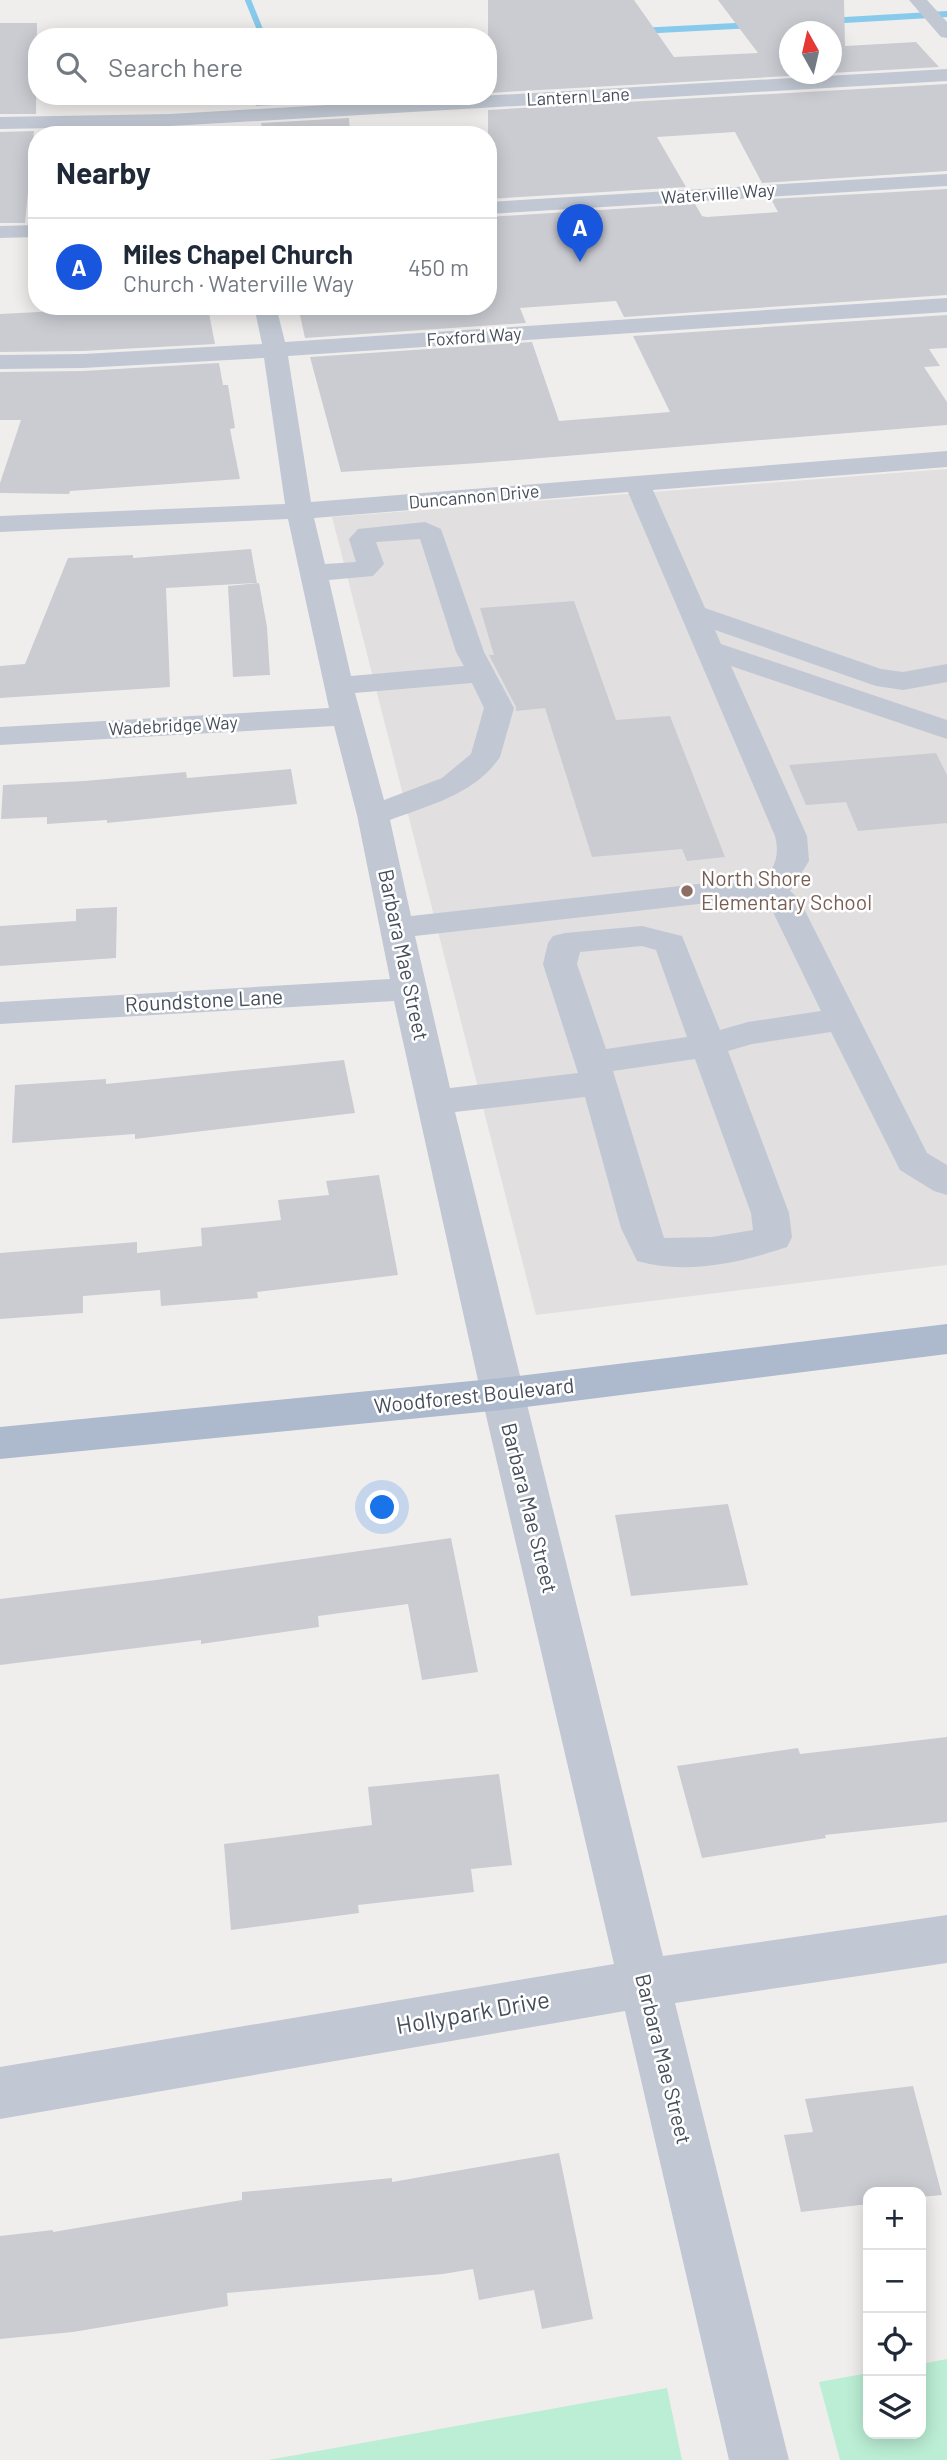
<!DOCTYPE html>
<html lang="en">
<head>
<meta charset="utf-8">
<style>
	body { margin:0; font-family:Barlow,sans-serif; background:#f2f2f3; color:#1f2937 }
	.controls { position:absolute; right:21px; bottom:21px; display:grid; overflow:hidden; border-radius:14px; box-shadow:0 4px 18px #0003 }
	.controls button { width:63px; height:63px; display:grid; place-items:center; padding:0; border:0; border-bottom:2px solid #e0e1e3; background:#fff; color:#1f2937; font:35px sans-serif }
	.compass { position:absolute; left:779px; top:21px; width:63px; height:63px; border-radius:50%; background:#fff; box-shadow:0 4px 18px #0003; rotate:352deg }
	.you { position:absolute; left:383px; top:1508px; width:24px; height:24px; margin:-18px; border:5px solid #fff; border-radius:50%; background:#1a73e8; box-shadow:0 0 0 10px #1a73e833 }
	.badge { display:grid; place-items:center; width:46px; height:46px; border-radius:50%; background:#1956de; color:#fff; font-size:23px; font-weight:700 }
	.pin { position:absolute; translate:-50% -58px; filter:drop-shadow(0 2px 4px #0008) }
	.pin::after { content:''; position:absolute; top:37px; width:24px; height:21px; background:inherit; clip-path:polygon(0 0,100% 0,50% 100%) }
	.list { margin:0; padding:0; list-style:none }
	h2 { display:flex; justify-content:space-between; align-items:center; height:91px; margin:0; padding:0 28px; font-size:30px }
	h2 small { font-size:23px; font-weight:400; color:#747a83 }
	.list li { display:grid; grid-template-columns:46px 1fr auto; gap:21px; align-items:center; box-sizing:border-box; height:98px; padding:0 28px; border-top:2px solid #e0e1e3 }
	.list b { display:block; font-size:26px; white-space:nowrap }
	.list p { margin:0; font-size:23px; white-space:nowrap; color:#747a83 }
	.list em { font-size:23px; font-style:normal; color:#747a83 }
	.icon { flex:none; width:38px; height:38px; fill:none; stroke:currentColor; stroke-width:2; stroke-linecap:round; stroke-linejoin:round }
	.map { position:relative; flex:none; width:947px; height:2460px; overflow:hidden }
	.search { position:absolute; background:#fff; box-shadow:0 4px 18px #0003; left:28px; top:28px; width:469px; height:77px; display:flex; align-items:center; gap:18px; box-sizing:border-box; padding:0 24px; border-radius:28px; color:#747a83; font-size:26px }
	.panel { position:absolute; background:#fff; box-shadow:0 4px 18px #0003; left:28px; top:126px; width:469px; height:189px; border-radius:28px }
	.map>svg:first-child { display:block }
	.education { fill:#e1dfdf }
	.green { fill:#bbeed5 }
	.lines { fill:none; stroke-linecap:round; stroke-linejoin:round }
	.stream { stroke:#88caeb; stroke-width:6 }
	.building { fill:#caccd2 }
	.minor { fill:#c1c8d3; fill-rule:evenodd }
	.major { fill:#adb9cd; fill-rule:evenodd }
	.education-dot { fill:#8d6e63; stroke:#fff; stroke-width:2.5 }
	.labels { text-anchor:middle; stroke-width:5; stroke-linejoin:round; paint-order:stroke }
	.far-street-label { font-size:18px; fill:#464e5b; stroke:#fff }
	.education-label { font-size:21px; fill:#785e54; stroke:#fff; text-anchor:start }
	.street-label { font-size:21px; fill:#464e5b; stroke:#fff }
	.near-street-label { font-size:24px; fill:#464e5b; stroke:#fff }
</style>
</head>
<body>
<div class="map">
<svg width="947" height="2460" viewBox="0 0 947 2460">
	<rect width="100%" height="100%" fill="#f0eeed"/>
	<polygon class="education" points="947,469 947,1265 536,1315 332,517"/>
	<g class="green">
		<polygon points="947,2359 947,2460 840,2460 819,2382 868,2373 868,2434 921,2434 921,2364"/>
		<polygon points="667,2388 682,2460 268,2460"/>
	</g>
	<g class="lines">
		<g class="stream">
			<polyline points="248,0 263,37"/>
			<polyline points="828,21 947,14"/>
			<polyline points="639,31 754,25"/>
		</g>
	</g>
	<g class="building">
		<polygon points="488,0 634,0 674,57 758,53 718,0 844,0 845,46 916,42 939,67 831,73 831,32 789,32 789,74 824,74 488,93"/>
		<polygon points="0,23 37,23 36,114 0,114"/>
		<polygon points="947,84 947,171 762,183 735,132 657,137 686,187 488,199 488,110"/>
		<polygon points="253,96 349,96 349,101 256,106"/>
		<polygon points="349,118 350,135 264,135 261,123"/>
		<polygon points="34,131 25,223 0,223 0,132"/>
		<polygon points="947,189 947,295 624,317 616,301 520,308 526,323 305,338 298,306 488,306 488,217 695,204 702,216 707,217 778,212 771,199"/>
		<polygon points="135,307 135,313 208,308 215,344 83,351 0,352 0,314"/>
		<polygon points="947,315 947,348 929,349 940,366 924,367 947,402 947,425 479,463 341,472 310,357 532,342 559,421 670,412 633,336"/>
		<polygon points="219,363 223,385 228,385 235,428 230,429 240,479 70,491 69,494 0,493 0,483 21,420 0,420 0,372 83,371"/>
		<polygon points="251,549 257,583 166,588 170,687 0,698 0,666 25,664 68,558 133,555 133,558"/>
		<polygon points="259,583 267,627 270,675 233,677 228,586"/>
		<polygon points="574,601 616,720 670,716 725,857 687,861 682,849 592,857 545,708 516,711 516,707 489,655 494,655 480,608"/>
		<polygon points="936,753 947,775 947,823 858,831 846,802 806,805 789,765"/>
		<polygon points="291,769 297,804 107,823 107,820 47,824 47,817 1,819 3,785 84,781 186,772 187,778"/>
		<polygon points="117,907 116,958 0,966 0,926 76,921 76,909"/>
		<polygon points="344,1060 355,1113 135,1139 135,1134 12,1143 15,1085 106,1079 106,1084"/>
		<polygon points="379,1175 398,1275 257,1292 258,1298 161,1306 160,1290 83,1296 83,1313 0,1319 0,1253 137,1242 137,1253 202,1246 201,1228 281,1220 278,1200 329,1195 326,1181"/>
		<polygon points="728,1504 748,1585 631,1596 615,1515"/>
		<polygon points="451,1538 478,1672 422,1680 408,1604 318,1616 319,1627 201,1644 201,1640 0,1665 0,1599 156,1580"/>
		<polygon points="947,1737 947,1822 825,1835 826,1838 702,1858 677,1766 798,1748 800,1754"/>
		<polygon points="499,1774 512,1865 471,1869 474,1892 358,1905 359,1913 231,1930 224,1844 372,1825 368,1787"/>
		<polygon points="913,2086 942,2195 921,2197 921,2192 868,2192 868,2204 801,2212 784,2135 813,2132 805,2099"/>
		<polygon points="559,2153 593,2319 542,2329 534,2290 479,2300 473,2269 443,2274 227,2293 228,2306 73,2332 0,2339 0,2236 53,2230 53,2232 242,2200 242,2192 392,2178 392,2182"/>
	</g>
	<g class="lines">
		<g class="minor">
			<polygon points="909,0 927,0 947,22 947,38 941,37"/>
			<polygon points="947,69 947,81 170,126 0,129 0,117 170,114"/>
			<polygon points="947,174 947,186 488,214 488,202"/>
			<polygon points="37,225 37,237 0,238 0,226"/>
			<path d="M947,298V312L288,356L311,502L947,451V467L653,490L705,608L881,669L903,672L947,664V682L903,690L876,686L715,630L721,644L947,720V739L731,666L807,836L809,861L790,891L799,899L927,1153L947,1165V1195L934,1191L900,1170L831,1032L752,1044L728,1051L789,1213L792,1237L787,1247C740,1263 686,1275 637,1261L621,1228L585,1097L455,1112L663,1956L947,1915V1963L675,2003L789,2460H729L625,2011L0,2119V2067L614,1964L481,1394L394,1001L0,1024V1002L390,979L357,815L334,726L0,745V727L329,708L288,519L0,532V516L285,504L264,358L83,368L0,369V355L83,354L262,344L254,306H276L285,342ZM628,492L775,836C780,856 775,867 762,883L698,884L411,916L390,820C430,805 475,794 500,757L514,708L484,652L441,529L425,522L358,529L349,539L356,562L325,564L314,518ZM420,539L456,652L464,666L351,676L329,580L373,576L384,564L376,542ZM472,683L484,708L471,754L442,778L384,800L355,693ZM754,901L770,906L821,1011L748,1022L720,1030L682,936L642,926L565,933L553,936L548,943L543,964L578,1073L450,1088L415,936L698,904ZM642,946L656,950L687,1037L606,1049L577,964L580,952ZM695,1059L751,1213L753,1230L712,1237L664,1238L613,1071Z"/>
		</g>
		<polygon class="major" points="947,1324 947,1354 502,1410 0,1459 0,1427 502,1378"/>
	</g>
	<circle class="education-dot" cx="687" cy="891" r="7"/>
	<g class="labels">
		<g class="far-street-label">
			<text transform="translate(578 97) rotate(-3)" y="6">Lantern Lane</text>
			<text transform="translate(718 194) rotate(-4)" y="6">Waterville Way</text>
			<text transform="translate(474 337) rotate(-4)" y="6">Foxford Way</text>
			<text transform="translate(474 497) rotate(-5)" y="6">Duncannon Drive</text>
			<text transform="translate(173 726) rotate(-3)" y="6">Wadebridge Way</text>
		</g>
		<g class="education-label">
			<text x="701" y="886">North Shore<tspan x="701" dy="24">Elementary School</tspan></text>
		</g>
		<g class="street-label">
			<text transform="translate(403 955) rotate(78)" y="7">Barbara Mae Street</text>
			<text transform="translate(204 1001) rotate(-3)" y="7">Roundstone Lane</text>
			<text transform="translate(474 1396) rotate(-6)" y="7">Woodforest Boulevard</text>
			<text transform="translate(529 1508) rotate(76)" y="7">Barbara Mae Street</text>
			<text transform="translate(663 2059) rotate(76)" y="7">Barbara Mae Street</text>
		</g>
		<g class="near-street-label">
			<text transform="translate(473 2013) rotate(-10)" y="8">Hollypark Drive</text>
		</g>
	</g>
</svg>
<div class="controls">
<button>+</button>
<button>−</button>
<button><svg class="icon" aria-label="locate" viewBox="0 0 24 24"><circle cx="12" cy="12" r="6"/><path d="M12 2v4M12 18v4M2 12h4M18 12h4"/></svg></button>
<button><svg class="icon" aria-label="layers" viewBox="0 0 24 24"><path d="M12 4l9 5-9 5-9-5zM3 14l9 5 9-5"/></svg></button>
</div>
<svg class="compass" viewBox="-18 -18 36 36"><path d="M0-13l5 13h-10z" fill="#e53935"/><path d="M0 13l5-13h-10z" fill="#747a83"/></svg>
<div class="you"></div>
<div class="pin badge" style="left:580px;top:262px">A</div>
<div class="search"><svg class="icon" aria-label="search" viewBox="0 0 24 24"><circle cx="10" cy="10" r="6"/><path d="M15 15l6 6"/></svg>Search here</div>
<section class="panel">
<h2>Nearby<small></small></h2>
<ul class="list">
<li><span class="badge">A</span><div><b>Miles Chapel Church</b><p>Church · Waterville Way</p></div><em>450 m</em></li>
</ul>
</section>
</div>
</body>
</html>
